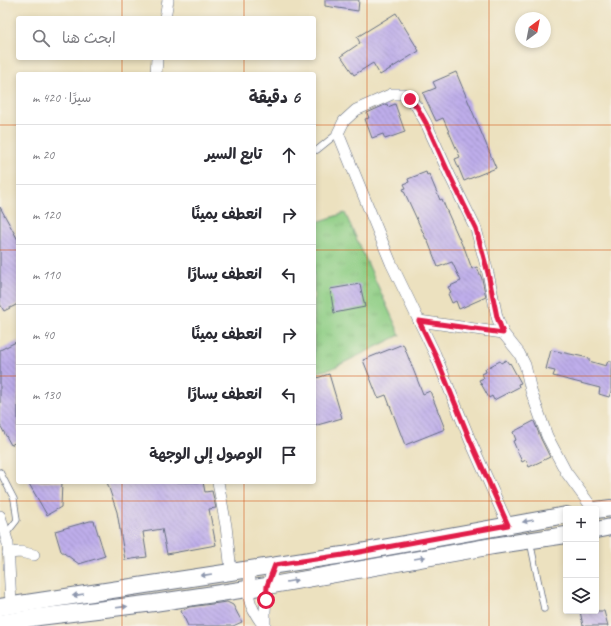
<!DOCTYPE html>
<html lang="ar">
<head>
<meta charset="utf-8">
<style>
	body { margin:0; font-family:Caveat,"Playpen Sans Arabic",sans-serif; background:#f7f7f7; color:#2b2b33; direction:rtl }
	.controls { position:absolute; right:12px; bottom:12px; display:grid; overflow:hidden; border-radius:4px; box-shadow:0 2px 6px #0003 }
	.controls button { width:36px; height:36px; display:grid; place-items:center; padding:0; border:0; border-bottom:1px solid #e1e1e2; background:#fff; color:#2b2b33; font:20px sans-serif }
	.compass { position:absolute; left:515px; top:12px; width:36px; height:36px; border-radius:50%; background:#fff; box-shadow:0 2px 6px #0003; rotate:32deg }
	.stop { position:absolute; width:12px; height:12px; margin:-9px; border:3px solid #e11d48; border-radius:50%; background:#fff }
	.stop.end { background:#e11d48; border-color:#fff; box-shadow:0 1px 4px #0008 }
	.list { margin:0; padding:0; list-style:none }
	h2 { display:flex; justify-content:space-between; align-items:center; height:52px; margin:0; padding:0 16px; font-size:17px }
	h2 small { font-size:13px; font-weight:400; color:#7c7c81 }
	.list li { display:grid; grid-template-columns:26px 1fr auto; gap:12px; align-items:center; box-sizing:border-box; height:60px; padding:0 16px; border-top:1px solid #e1e1e2 }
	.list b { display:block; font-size:15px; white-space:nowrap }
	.list em { font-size:13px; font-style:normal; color:#7c7c81 }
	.icon { flex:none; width:22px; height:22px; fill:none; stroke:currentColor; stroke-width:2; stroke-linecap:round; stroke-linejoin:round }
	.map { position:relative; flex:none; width:611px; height:626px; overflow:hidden; direction:ltr }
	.search { position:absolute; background:#fff; box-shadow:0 2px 6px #0003; left:16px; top:16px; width:300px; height:44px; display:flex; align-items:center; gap:10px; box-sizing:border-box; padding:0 14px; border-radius:4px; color:#7c7c81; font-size:15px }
	.panel { position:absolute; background:#fff; box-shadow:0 2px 6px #0003; left:16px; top:72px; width:300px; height:412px; border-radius:4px; direction:rtl }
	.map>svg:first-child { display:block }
	.grass { fill:url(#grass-tufts); stroke:#557e72 }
	.building { fill:url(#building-back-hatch) }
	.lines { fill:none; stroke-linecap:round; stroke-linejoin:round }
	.lane-casing { stroke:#646d80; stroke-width:7 }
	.street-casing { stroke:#646d80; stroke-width:12 }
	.secondary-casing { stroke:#646d80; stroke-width:18 }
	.lane { stroke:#fff; stroke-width:5.5 }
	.street { stroke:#fff; stroke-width:11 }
	.secondary { stroke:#fff; stroke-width:16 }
	.oneway { fill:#8d97ae }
	.route { stroke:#e11d48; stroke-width:5 }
	.grid { fill:none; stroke:#d45514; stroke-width:1; stroke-opacity:0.55 }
</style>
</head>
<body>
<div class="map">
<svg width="611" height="626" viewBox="0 0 611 626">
	<defs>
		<pattern id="grass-tufts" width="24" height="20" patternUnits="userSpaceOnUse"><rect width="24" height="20" fill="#8fce85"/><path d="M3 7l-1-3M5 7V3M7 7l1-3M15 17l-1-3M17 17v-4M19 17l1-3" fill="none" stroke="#7bb175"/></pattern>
		<pattern id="building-back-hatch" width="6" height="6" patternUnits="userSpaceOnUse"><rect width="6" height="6" fill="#beadea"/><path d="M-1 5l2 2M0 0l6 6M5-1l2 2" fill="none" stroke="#9a8dc1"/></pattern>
	</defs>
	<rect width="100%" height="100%" fill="#f7f3e8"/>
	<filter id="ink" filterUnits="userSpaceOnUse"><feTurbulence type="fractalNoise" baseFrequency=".025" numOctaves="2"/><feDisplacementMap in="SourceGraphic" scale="8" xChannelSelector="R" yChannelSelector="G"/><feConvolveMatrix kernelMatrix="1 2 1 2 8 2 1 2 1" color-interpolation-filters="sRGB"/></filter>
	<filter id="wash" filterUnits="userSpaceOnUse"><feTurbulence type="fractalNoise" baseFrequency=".012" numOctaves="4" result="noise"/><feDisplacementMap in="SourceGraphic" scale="16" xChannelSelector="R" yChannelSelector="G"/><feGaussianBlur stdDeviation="0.9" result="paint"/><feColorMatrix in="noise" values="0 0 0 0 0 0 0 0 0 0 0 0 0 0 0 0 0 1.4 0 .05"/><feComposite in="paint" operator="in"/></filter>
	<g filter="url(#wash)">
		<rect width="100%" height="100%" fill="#ece1bf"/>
		<polygon class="grass" points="345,213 400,335 331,369 314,373 314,223"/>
		<g id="blocks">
			<g class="building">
				<polygon points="325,0 359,0 358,11 325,6"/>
				<polygon points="396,13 419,51 380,75 373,63 354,75 341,56 360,43 357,37"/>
				<polygon points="456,72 496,168 464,181 455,159 460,157 443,118 436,121 423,93 436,88 433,82"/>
				<polygon points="387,104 388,107 395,104 405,132 385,139 383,134 372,138 365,119 369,118 367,113"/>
				<polygon points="426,172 427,175 429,174 440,200 442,199 446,209 463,247 464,247 472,269 477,267 482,279 486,297 459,309 456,301 452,303 448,294 451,292 448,287 461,281 452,262 438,267 427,239 426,239 403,189 406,188 404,184 409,182 408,179"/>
				<polygon points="0,207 18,240 18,304 4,311 0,304"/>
				<polygon points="360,284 365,307 334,313 330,289"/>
				<polygon points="18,341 18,441 11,445 0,425 0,350"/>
				<polygon points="403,344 423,394 430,391 445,429 405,445 386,395 378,398 363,360"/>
				<polygon points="551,350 589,358 589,361 606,366 608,361 611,361 611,391 609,397 599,394 600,388 553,376 555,371 546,369"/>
				<polygon points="506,360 509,364 510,363 521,383 518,384 519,387 494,400 492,396 489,398 479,380 484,378 482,374 486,372 485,369 500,361 501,363"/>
				<polygon points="329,374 342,418 314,426 314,379"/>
				<polygon points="534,421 541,439 550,457 529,467 526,460 522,462 513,441 516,440 513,432"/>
				<polygon points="28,482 62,482 61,507 47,515"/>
				<polygon points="107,482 203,482 205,492 212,491 216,508 209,509 216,545 167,554 162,529 143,532 147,557 125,560 117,512"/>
				<polygon points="90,521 94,521 105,556 79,564 61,551 55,531"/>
				<polygon points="227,602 233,605 242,622 233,626 188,626 181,611 189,607"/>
				<polygon points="580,611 604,611 608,626 583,626"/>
			</g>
		</g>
	</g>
	<g filter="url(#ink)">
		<use href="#blocks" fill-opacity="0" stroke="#646d80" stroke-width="1"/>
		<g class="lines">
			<defs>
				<g id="lane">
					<polyline points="317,150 338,133"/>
					<polyline points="0,472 14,499 17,520 6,534"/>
					<polyline points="530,541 544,609"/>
				</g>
				<g id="street">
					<polyline points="165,18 168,0"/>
					<polyline points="156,74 157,58"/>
					<polyline points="419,321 503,333"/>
					<polyline points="218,482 226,526 231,571"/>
					<polyline points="0,516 8,544 11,605"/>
					<polyline points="508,525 470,440 435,354 391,263 338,133 344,121 356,110 392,94 403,94 410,99 417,107 426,123 450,176 476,229 488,273 497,317 503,333 519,353 525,365 531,391 547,436 566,472 593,509"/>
					<polyline points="8,553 20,552 34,555"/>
					<path d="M251,568C247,596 246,603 264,626"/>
					<polyline points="265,626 265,611 267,586 275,565"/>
				</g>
				<g id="secondary">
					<polyline points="596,510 611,508"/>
					<polyline points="596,530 611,527"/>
					<polyline points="0,607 343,555 566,515"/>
					<polyline points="0,623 39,617 154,603 267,586 493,546 566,535"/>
				</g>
			</defs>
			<use href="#lane" class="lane-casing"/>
			<use href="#street" class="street-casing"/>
			<use href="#secondary" class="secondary-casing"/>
			<use href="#lane" class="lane"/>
			<use href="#street" class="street"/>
			<use href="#secondary" class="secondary"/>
		</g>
		<defs><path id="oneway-solid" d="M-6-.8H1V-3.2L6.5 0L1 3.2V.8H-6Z"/></defs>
		<g class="oneway">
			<use href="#oneway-solid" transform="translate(528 521) rotate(170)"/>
			<use href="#oneway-solid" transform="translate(420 558) rotate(-10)"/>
			<use href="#oneway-solid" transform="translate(206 575) rotate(171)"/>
			<use href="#oneway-solid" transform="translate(292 581) rotate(-10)"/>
			<use href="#oneway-solid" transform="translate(78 595) rotate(171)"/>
			<use href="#oneway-solid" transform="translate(122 607) rotate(-7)"/>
		</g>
	</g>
	<g class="lines" filter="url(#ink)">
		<polyline class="route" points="266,600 267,586 275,565 343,555 508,525 470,440 435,354 419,321 503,333 497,317 488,273 476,229 450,176 426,123 417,107 410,99"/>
	</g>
	<path class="grid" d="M122,0V18M244,0V18M367,0V626M489,0V626M122,58V74M244,58V74M0,125H18M314,125H611M0,250H18M314,250H611M0,376H18M314,376H611M122,482V626M244,482V626M0,501H611"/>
</svg>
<div class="controls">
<button>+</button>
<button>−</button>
<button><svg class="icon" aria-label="layers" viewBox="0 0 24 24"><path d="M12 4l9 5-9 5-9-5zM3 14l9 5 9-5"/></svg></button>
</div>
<svg class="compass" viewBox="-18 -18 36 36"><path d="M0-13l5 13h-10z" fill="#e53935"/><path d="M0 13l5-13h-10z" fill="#7c7c81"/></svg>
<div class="stop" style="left:266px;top:600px"></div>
<div class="stop end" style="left:410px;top:99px"></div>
<div class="search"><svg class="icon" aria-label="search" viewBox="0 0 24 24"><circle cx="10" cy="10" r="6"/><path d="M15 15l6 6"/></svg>ابحث هنا</div>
<section class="panel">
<h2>6 دقيقة<small>سيرًا · 420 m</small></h2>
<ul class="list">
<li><svg class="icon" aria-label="ahead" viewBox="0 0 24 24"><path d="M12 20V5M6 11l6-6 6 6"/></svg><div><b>تابع السير</b></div><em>20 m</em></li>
<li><svg class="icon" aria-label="right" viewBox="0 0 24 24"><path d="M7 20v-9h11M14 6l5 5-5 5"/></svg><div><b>انعطف يمينًا</b></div><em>120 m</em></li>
<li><svg class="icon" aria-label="left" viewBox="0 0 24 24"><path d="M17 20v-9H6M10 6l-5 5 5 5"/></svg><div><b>انعطف يسارًا</b></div><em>110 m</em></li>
<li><svg class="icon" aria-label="right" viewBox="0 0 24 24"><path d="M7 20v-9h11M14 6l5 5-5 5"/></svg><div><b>انعطف يمينًا</b></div><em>40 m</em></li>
<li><svg class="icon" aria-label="left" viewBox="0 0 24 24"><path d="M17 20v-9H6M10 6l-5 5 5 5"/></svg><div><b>انعطف يسارًا</b></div><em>130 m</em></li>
<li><svg class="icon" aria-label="arrive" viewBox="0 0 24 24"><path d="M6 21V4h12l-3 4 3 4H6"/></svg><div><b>الوصول إلى الوجهة</b></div></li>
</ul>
</section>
</div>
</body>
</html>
